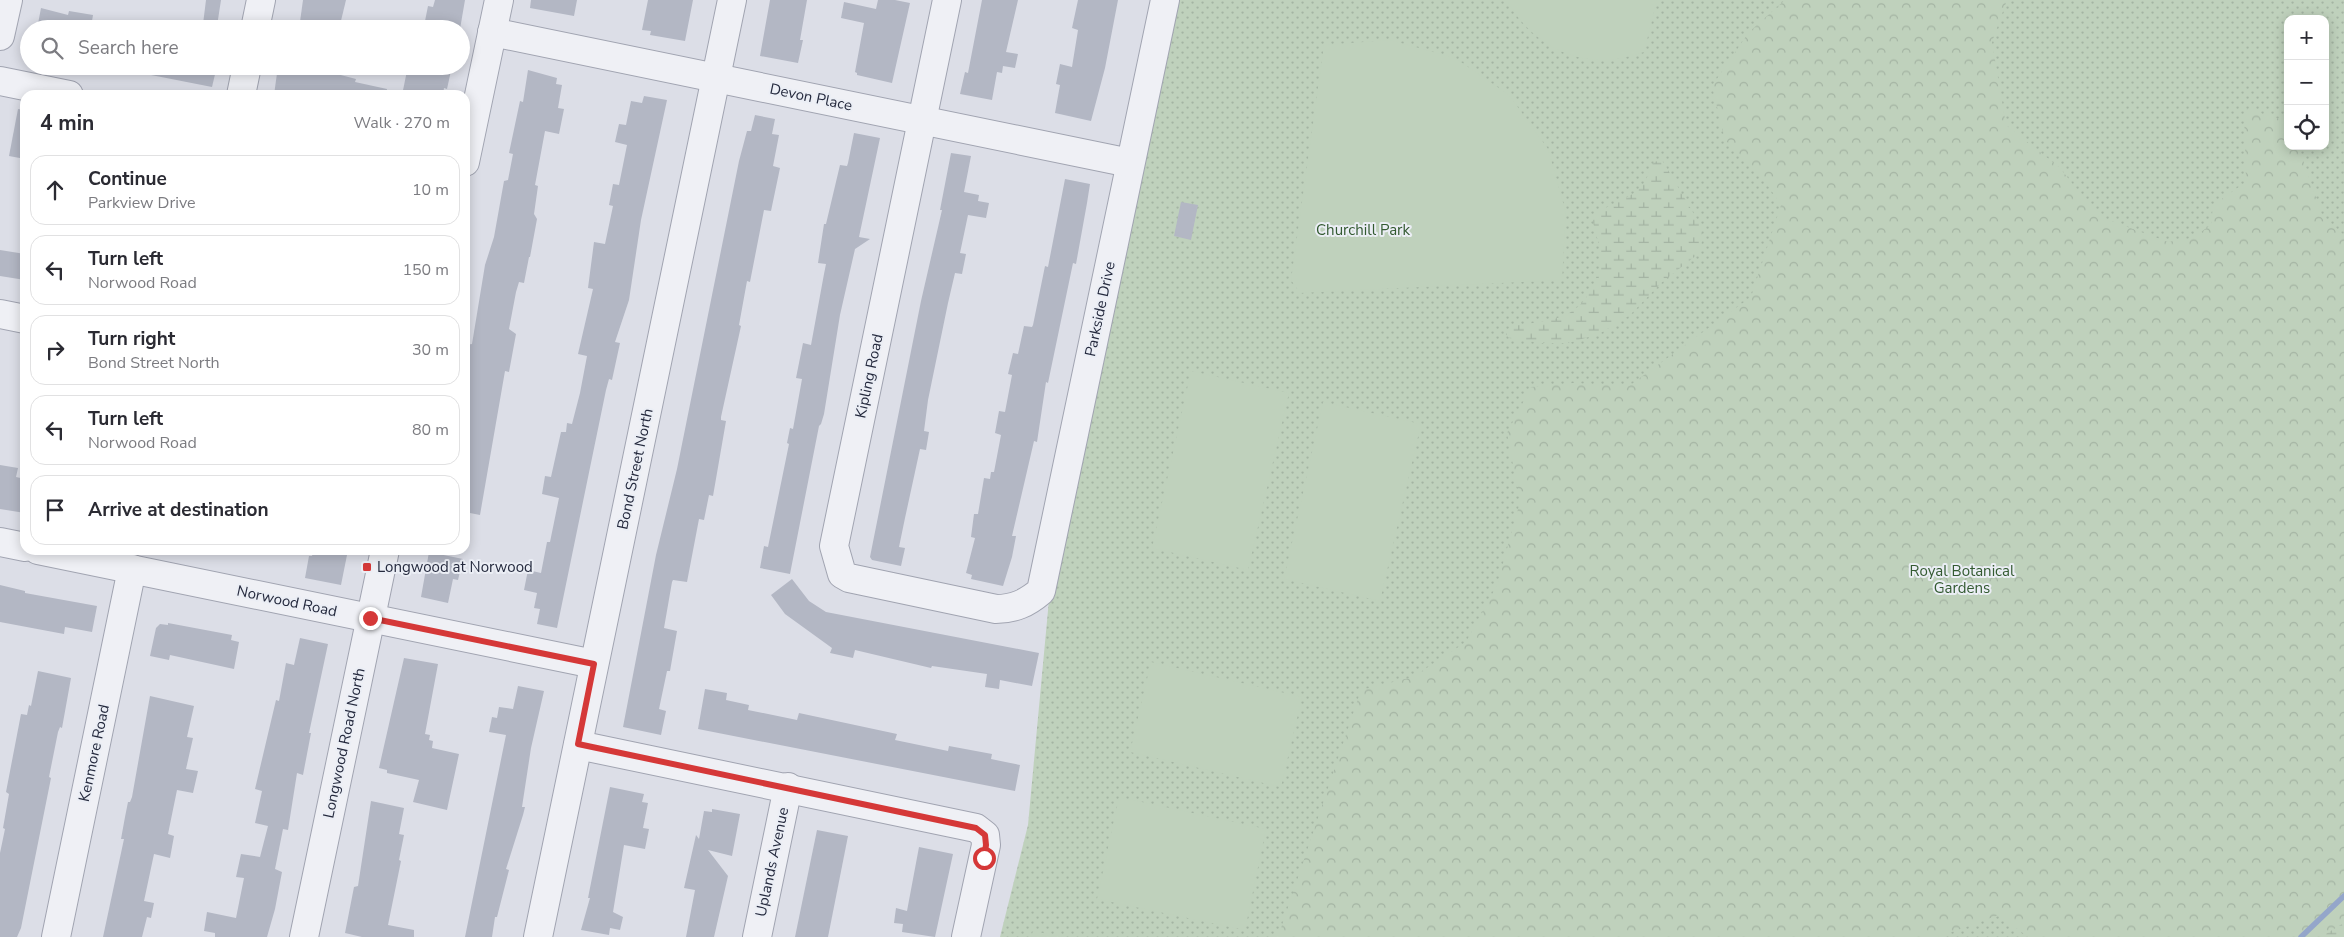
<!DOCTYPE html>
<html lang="en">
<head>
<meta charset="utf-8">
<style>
	body { margin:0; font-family:"Nunito Sans",sans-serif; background:#f7f7f7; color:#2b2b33 }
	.controls { position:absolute; right:15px; top:15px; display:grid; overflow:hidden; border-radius:10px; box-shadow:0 2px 12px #0003 }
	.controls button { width:45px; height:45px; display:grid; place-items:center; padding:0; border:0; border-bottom:1px solid #e1e1e2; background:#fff; color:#2b2b33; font:25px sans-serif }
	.stop { position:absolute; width:15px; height:15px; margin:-11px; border:4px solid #d53838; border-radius:50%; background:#fff }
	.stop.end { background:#d53838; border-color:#fff; box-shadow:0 1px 5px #0008 }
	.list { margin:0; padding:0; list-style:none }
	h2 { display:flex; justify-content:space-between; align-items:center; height:65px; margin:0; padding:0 20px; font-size:21px }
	h2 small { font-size:16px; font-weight:400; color:#7c7c81 }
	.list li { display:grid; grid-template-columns:32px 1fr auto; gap:15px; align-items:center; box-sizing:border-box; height:70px; margin:0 10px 10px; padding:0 10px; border:1px solid #e1e1e2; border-radius:15px }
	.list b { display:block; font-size:19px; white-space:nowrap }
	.list p { margin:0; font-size:16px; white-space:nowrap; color:#7c7c81 }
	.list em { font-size:16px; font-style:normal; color:#7c7c81 }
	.icon { flex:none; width:28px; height:28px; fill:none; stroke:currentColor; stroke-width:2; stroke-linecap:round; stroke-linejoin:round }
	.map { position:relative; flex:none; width:2344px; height:937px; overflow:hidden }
	.search { position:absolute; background:#fff; box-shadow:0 2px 12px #0003; left:20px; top:20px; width:450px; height:55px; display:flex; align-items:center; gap:12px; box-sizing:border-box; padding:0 18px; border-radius:28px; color:#7c7c81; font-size:19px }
	.panel { position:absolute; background:#fff; box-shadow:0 2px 12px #0003; left:20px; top:90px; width:450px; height:465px; border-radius:15px }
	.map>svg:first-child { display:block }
	.green { fill:url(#green-dots); fill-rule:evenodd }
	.forest { fill:url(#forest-crowns) }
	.wetland { fill:url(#wetland-marsh) }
	.pitch { fill:#bfd1bc }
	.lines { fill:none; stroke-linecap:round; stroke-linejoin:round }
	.stream { stroke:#94a6ca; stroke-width:5.5 }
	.building { fill:#b3b7c4 }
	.minor-casing { stroke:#a1a4b1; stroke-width:30 }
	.minor { stroke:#eff0f5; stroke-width:28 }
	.route { stroke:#d53838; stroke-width:6 }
	.poi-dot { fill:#d53838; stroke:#ebeef5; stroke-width:2 }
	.labels { text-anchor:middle; stroke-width:4; stroke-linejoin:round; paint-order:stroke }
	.street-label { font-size:15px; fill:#252a3e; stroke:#ebeef5 }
	.park-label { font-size:15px; fill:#335a31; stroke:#ebeef5 }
	.poi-label { font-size:15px; fill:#252a3e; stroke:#ebeef5; text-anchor:start }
</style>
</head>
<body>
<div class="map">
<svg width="2344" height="937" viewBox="0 0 2344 937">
	<defs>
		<pattern id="green-dots" width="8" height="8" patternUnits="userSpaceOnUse" patternTransform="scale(1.25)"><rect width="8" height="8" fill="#bfd1bc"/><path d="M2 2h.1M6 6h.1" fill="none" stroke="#a4b4a3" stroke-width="1.8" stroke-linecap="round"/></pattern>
		<pattern id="forest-crowns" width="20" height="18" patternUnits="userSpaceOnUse" patternTransform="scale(1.25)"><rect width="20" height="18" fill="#bfd1bc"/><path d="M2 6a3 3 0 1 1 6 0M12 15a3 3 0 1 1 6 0" fill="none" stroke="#a4b4a3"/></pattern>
		<pattern id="wetland-marsh" width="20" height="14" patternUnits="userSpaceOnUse" patternTransform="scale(1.25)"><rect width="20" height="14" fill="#bfd1bc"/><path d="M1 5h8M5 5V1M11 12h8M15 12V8" fill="none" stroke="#a4b4a3"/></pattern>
	</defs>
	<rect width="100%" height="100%" fill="#dcdee7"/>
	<path class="green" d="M1179,0H2344V937H1000L1028,825L1050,589ZM2288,19H2325V146H2288Z"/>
	<polygon class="forest" points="1785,0 2007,0 1992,42 2006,125 2060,168 2098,216 2168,242 2192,238 2211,225 2213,205 2246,182 2244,108 2288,122 2288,146 2298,146 2322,215 2344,235 2344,937 2028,937 1999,915 1938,937 1275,937 1280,931 1361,690 1413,677 1466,642 1497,585 1520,502 1507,433 1531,387 1573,383 1629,386 1751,297 1781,205 1760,174 1725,140 1712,86 1749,32"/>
	<g class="wetland">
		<path d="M1662,160L1701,226L1702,241L1698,254L1661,283L1630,315L1599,334L1568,343H1541L1509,338L1506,334L1508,329L1513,326C1547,320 1575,322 1592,288C1597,277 1601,266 1600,254C1600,243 1594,231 1593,220C1603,204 1625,202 1639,189C1648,181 1648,171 1654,162Z"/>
		<polygon points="2342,924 2344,937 2321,937"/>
	</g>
	<g class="pitch">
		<path d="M1506,0H1657L1644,52C1633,55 1621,59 1610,60C1563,62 1529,38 1506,0Z"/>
		<polygon points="1390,40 1455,58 1509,95 1548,149 1566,213 1562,280 1300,293 1291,280 1324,45"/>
		<polygon points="1191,371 1289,393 1248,570 1152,548"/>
		<polygon points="1323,402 1421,424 1380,601 1284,579"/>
		<polygon points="1151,662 1302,697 1281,787 1130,752"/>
		<polygon points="1119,797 1266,829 1245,930 1097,899"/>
		<polygon points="1033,931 1063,937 1031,937"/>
	</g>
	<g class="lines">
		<polyline class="stream" points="2301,937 2344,896"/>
	</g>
	<g class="building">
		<polygon points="206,0 221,0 217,26 203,24"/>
		<polygon points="303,0 346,0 339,29 299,29"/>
		<polygon points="435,0 465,0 460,29 424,26 428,6 433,7"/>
		<polygon points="531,0 577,0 574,16 530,8"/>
		<polygon points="648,0 693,0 685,41 650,35 651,31 642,30"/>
		<polygon points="770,0 807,0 800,40 803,40 798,63 760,56"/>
		<polygon points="878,0 895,0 910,3 892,83 857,75 857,73 855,72 864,23 841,18 844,2 876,9"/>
		<polygon points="982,0 1018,0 1006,52 1018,54 1015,68 1003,66 1002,73 997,72 992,100 960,94 965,72 968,73"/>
		<polygon points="1078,0 1118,0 1105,68 1091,121 1055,113 1060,85 1056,84 1060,64 1072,67 1078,30 1072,28"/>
		<polygon points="41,8 68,15 69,11 93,15 92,21 102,23 101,29 37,29"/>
		<polygon points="147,66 217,66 212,87 146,74"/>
		<polygon points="278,66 306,66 356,79 355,82 387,89 386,95 274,95"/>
		<polygon points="408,66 452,66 447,89 444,88 443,95 402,95"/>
		<polygon points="528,70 557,78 556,84 562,85 558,108 564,109 559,134 545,131 535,185 538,186 534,214 537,219 530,257 529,257 524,283 519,282 516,292 509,329 516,334 509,372 505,371 480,515 465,512 465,345 472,344 485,265 494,237 504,181 508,180 513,154 509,153 520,101 523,102"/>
		<polygon points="644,96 667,100 641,220 629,300 615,342 620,343 612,380 609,379 606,390 557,628 537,624 540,609 534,608 537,593 524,590 528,570 541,573 547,542 550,542 559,498 542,494 545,476 551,477 561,432 566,432 567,423 572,424 580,393 587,356 578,354 593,289 588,288 594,242 605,244 613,206 609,205 613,184 619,185 627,145 615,142 619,124 626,125 631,101 642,103"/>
		<polygon points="18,109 25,110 25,159 9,156"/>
		<polygon points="755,115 775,119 772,134 779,135 773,166 780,168 771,211 764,210 750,282 747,281 739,325 741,326 721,417 721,420 726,421 713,496 709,495 704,520 699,519 687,582 673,580 672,582 664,628 677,631 670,671 667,671 659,709 666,711 661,735 623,727 656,555 677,469 739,161 747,131 751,131"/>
		<polygon points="854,133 880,138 859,237 870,239 855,249 840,315 824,414 821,424 819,426 790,574 760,568 764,546 768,547 789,444 787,443 790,428 793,429 802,379 796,378 803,343 811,345 824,274 826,264 818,263 824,224 826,224 840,165 847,166 848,163"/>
		<polygon points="951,153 971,156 964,192 979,195 978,201 989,203 986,218 968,215 960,253 966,254 962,274 955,273 948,303 928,400 924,431 929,432 926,450 920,449 905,518 899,547 905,548 901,566 872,560 870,557 921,301 942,210 940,210"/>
		<polygon points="1065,179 1090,184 1087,203 1076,264 1073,263 1048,383 1046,382 1037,442 1034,441 1012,536 1016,536 1012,557 1003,586 971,579 972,575 966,573 975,538 971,537 974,514 978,514 984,478 990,479 991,472 994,472 1001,435 995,433 999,411 1005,412 1012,375 1008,374 1013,353 1018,354 1024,326 1032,327 1033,325 1045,266 1048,267"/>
		<polygon points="1181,202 1198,205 1191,240 1174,236"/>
		<polygon points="0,250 25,254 25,280 0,276"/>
		<polygon points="0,465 18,468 16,477 25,479 25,513 0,509"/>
		<polygon points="314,550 348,550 341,585 305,578 309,556 312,556"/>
		<polygon points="429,552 463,559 458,580 453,579 448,603 421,597"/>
		<polygon points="792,579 809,601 826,612 1039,653 1032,686 1000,680 999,689 985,687 987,674 932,666 931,668 855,650 853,658 830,653 832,648 785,614 771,595"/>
		<polygon points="0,585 25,591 25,593 97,606 92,632 65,627 64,634 0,622"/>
		<polygon points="168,623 232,635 231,640 239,642 234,669 170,655 169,660 150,656 156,628 160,624 168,625"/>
		<polygon points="300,638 328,644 309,733 311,733 303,775 297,773 288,830 283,829 275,869 282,872 275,909 267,937 215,937 215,933 204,931 207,912 236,918 244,878 236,877 241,854 260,857 268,826 255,823 262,791 255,789 276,700 279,701 286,663 294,665"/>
		<polygon points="404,658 438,664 425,734 430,735 429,740 433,741 432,748 459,754 447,810 413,802 419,780 387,773 387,770 379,768"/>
		<polygon points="38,671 71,678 62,728 60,727 58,732 49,777 51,778 21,928 17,937 0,937 0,853 5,829 3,828 9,794 6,792 21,714 27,715 29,705 31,706"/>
		<polygon points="518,686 544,691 531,748 522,807 525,807 523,815 506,869 509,870 497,917 495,917 492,937 465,937 506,735 489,732 492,717 497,718 499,707 513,709"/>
		<polygon points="705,689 727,693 726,700 749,705 748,710 797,720 799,713 897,734 895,740 948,751 949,746 992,754 991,759 1020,765 1015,791 698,729"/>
		<polygon points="150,696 194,706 187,737 193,738 186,769 198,771 193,793 177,790 168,834 174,836 170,858 154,854 144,901 154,903 151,918 147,917 142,937 103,937 124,839 121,839 125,817 128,802 130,802 132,797"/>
		<polygon points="610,787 644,794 642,802 648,803 643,828 649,829 645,849 624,845 613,912 623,917 620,930 610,928 609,935 581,930 590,898 588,898"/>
		<polygon points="371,801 404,808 399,834 404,835 399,860 401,861 388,925 414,930 414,937 362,937 345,933 354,887 358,886"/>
		<polygon points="712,809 740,814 732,856 708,850 728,876 714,937 686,937 695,890 684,888 696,835 699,839 704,811 712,812"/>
		<polygon points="817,830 848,836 828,937 795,937"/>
		<polygon points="919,847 953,854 935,937 902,932 903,924 894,923 896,908 907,911"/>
	</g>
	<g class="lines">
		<defs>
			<g id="minor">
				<path d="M947,0L834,546L842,574L849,578L996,609C1014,609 1027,603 1041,591L1165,0"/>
				<polyline points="255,29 261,0"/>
				<polyline points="492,32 1130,163"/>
				<polyline points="0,36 8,0"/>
				<polyline points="0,81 69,95"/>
				<polyline points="241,95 247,66"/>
				<polyline points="465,162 499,0"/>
				<polyline points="0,314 25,319"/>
				<polyline points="0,542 25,547"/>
				<polyline points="38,550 594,664"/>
				<polyline points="578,745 976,828 985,835 986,845 966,937"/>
				<polyline points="56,937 132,569"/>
				<polyline points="304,937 385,550"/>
				<polyline points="538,937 732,0"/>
				<polyline points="757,937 788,787"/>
			</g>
		</defs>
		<use href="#minor" class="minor-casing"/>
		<use href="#minor" class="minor"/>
	</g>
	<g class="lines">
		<polyline class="route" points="370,618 594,664 578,744 976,828 985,835 986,845 984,858"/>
	</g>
	<rect class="poi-dot" x="362" y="562" width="10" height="10" rx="2.5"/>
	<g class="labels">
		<g class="street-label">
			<text transform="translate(811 97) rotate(12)" y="5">Devon Place</text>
			<text transform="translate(1100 309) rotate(-78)" y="5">Parkside Drive</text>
			<text transform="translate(869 376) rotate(-78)" y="5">Kipling Road</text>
			<text transform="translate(635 469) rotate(-78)" y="5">Bond Street North</text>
			<text transform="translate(287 601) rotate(12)" y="5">Norwood Road</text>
			<text transform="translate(344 743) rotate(-78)" y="5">Longwood Road North</text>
			<text transform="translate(94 753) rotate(-78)" y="5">Kenmore Road</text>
			<text transform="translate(772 862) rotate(-78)" y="5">Uplands Avenue</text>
		</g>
		<g class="park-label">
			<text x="1363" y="235">Churchill Park</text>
			<text x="1962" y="576">Royal Botanical<tspan x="1962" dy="17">Gardens</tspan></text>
		</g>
		<g class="poi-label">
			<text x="377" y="572">Longwood at Norwood</text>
		</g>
	</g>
</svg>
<div class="controls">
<button>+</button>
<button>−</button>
<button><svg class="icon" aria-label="locate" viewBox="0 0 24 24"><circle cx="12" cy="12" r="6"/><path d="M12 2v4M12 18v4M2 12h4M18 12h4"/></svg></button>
</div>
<div class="stop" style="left:984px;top:858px"></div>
<div class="stop end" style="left:370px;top:618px"></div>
<div class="search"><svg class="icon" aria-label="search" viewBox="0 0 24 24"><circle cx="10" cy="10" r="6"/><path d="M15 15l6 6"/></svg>Search here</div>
<section class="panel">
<h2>4 min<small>Walk · 270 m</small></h2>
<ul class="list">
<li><svg class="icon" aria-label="ahead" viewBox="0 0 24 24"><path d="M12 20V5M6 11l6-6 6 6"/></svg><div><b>Continue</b><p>Parkview Drive</p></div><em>10 m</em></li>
<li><svg class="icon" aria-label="left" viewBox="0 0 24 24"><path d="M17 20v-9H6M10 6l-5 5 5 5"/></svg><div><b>Turn left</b><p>Norwood Road</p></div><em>150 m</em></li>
<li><svg class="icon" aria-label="right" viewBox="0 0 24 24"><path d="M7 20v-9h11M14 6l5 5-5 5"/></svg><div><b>Turn right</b><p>Bond Street North</p></div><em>30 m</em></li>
<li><svg class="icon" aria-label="left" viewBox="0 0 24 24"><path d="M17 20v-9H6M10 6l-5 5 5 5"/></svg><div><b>Turn left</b><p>Norwood Road</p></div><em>80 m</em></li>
<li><svg class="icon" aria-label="arrive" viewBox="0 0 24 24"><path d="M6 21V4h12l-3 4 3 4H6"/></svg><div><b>Arrive at destination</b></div></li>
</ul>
</section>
</div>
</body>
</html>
